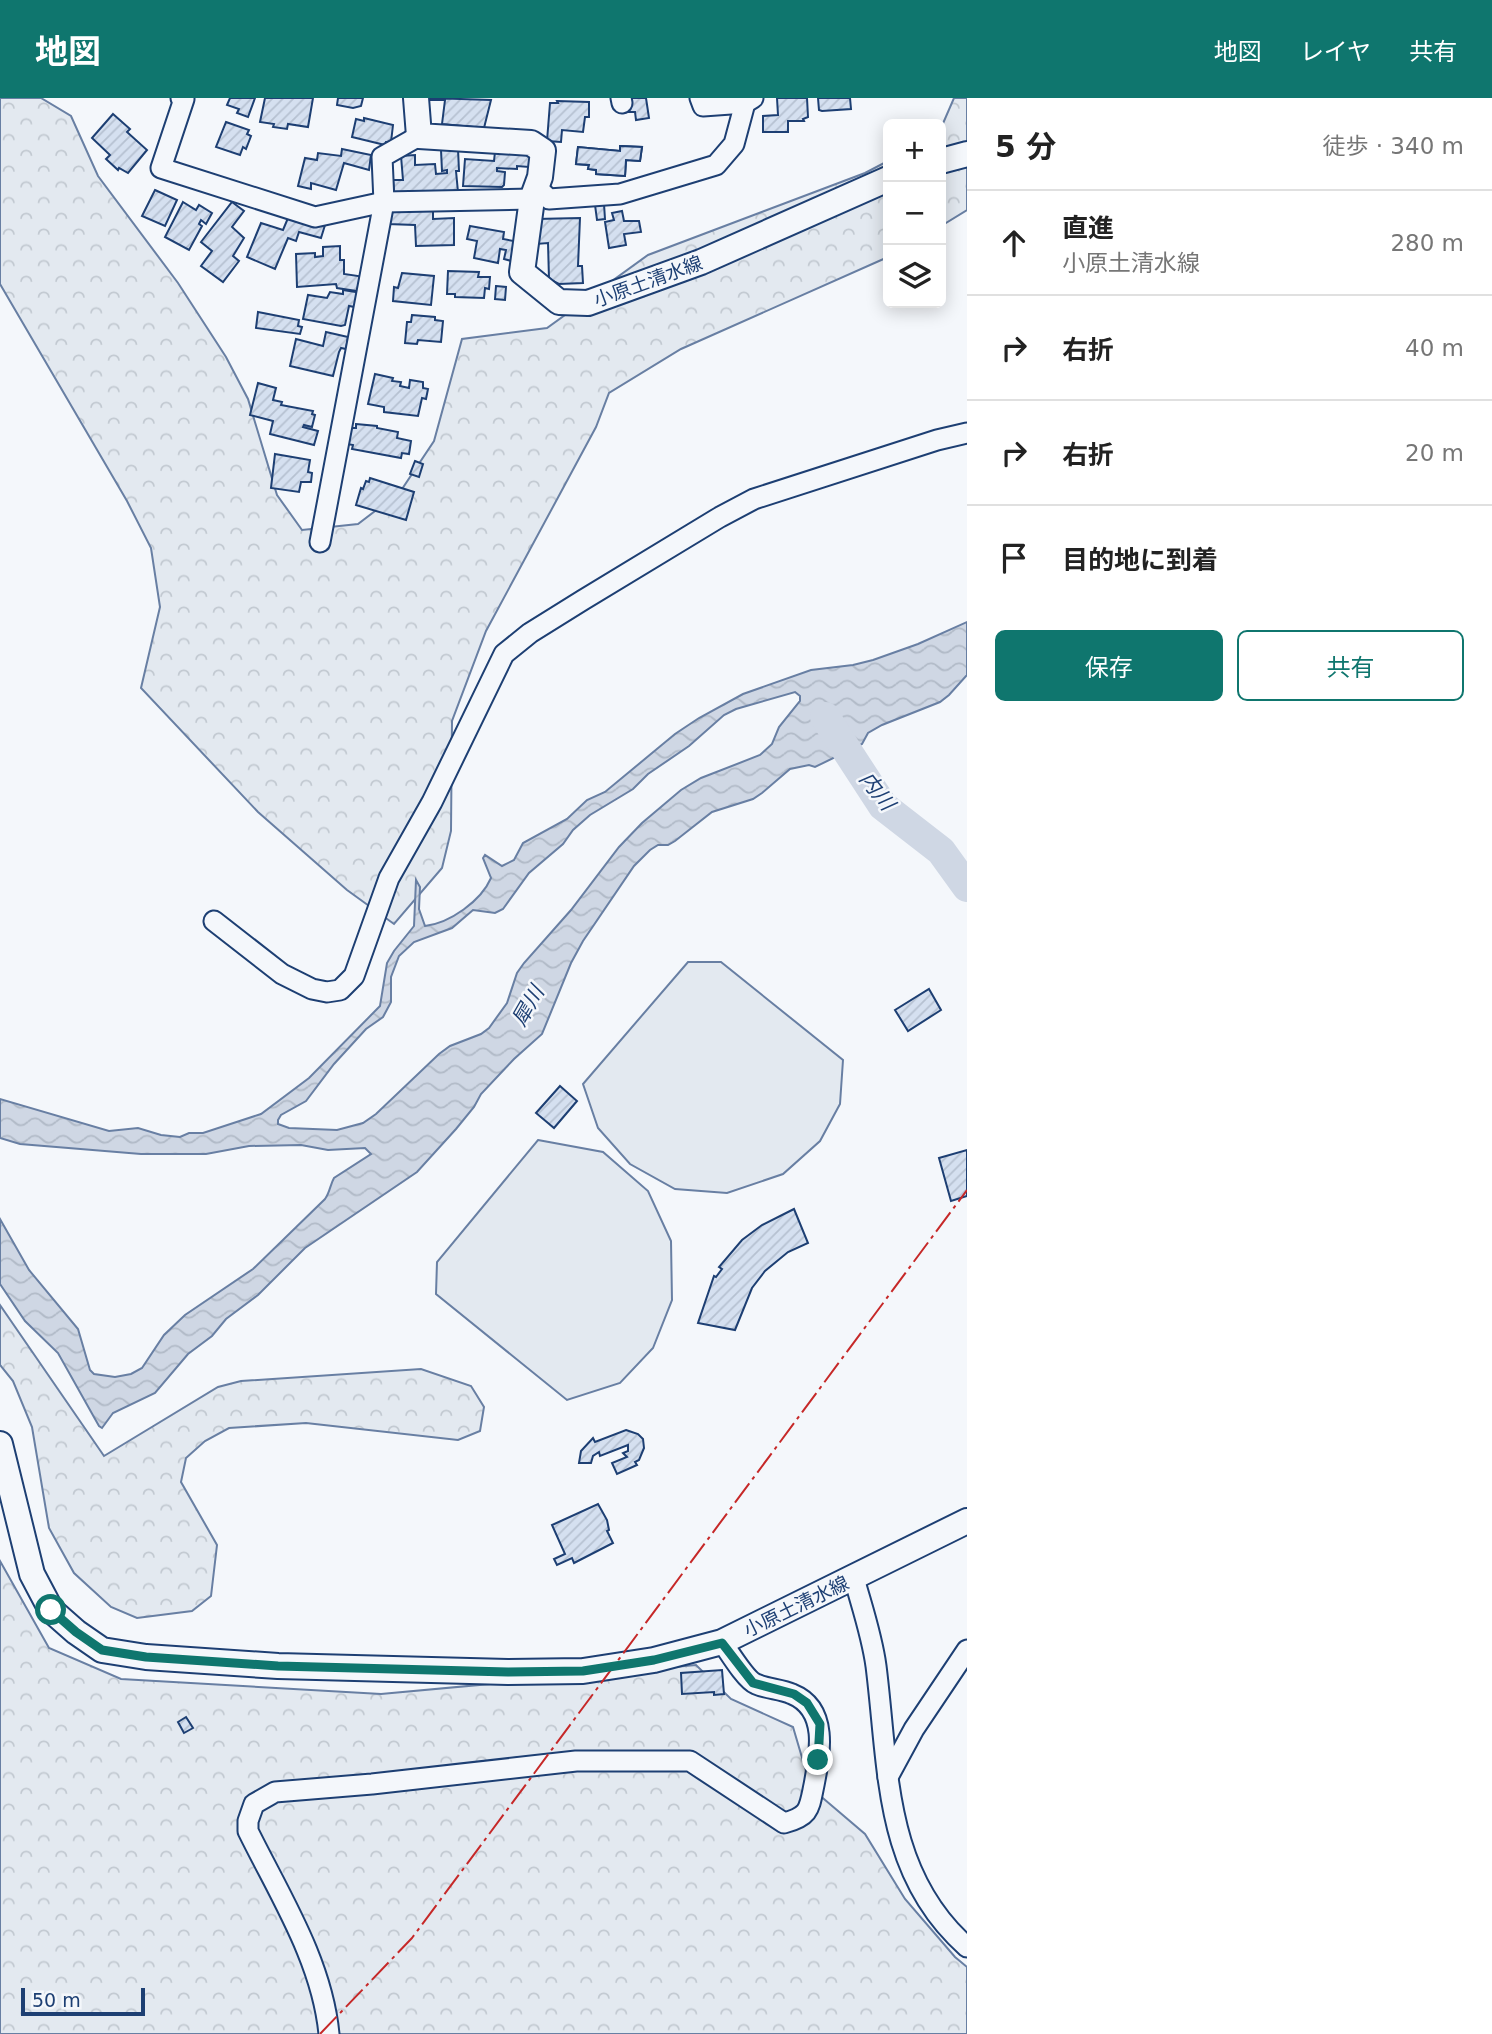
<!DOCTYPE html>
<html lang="ja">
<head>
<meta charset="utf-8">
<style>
	body { margin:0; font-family:"DejaVu Sans","Noto Sans JP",sans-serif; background:#f6f6f6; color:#222 }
	.controls { position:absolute; right:21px; top:21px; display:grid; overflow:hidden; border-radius:10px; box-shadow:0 4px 18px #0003 }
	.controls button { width:63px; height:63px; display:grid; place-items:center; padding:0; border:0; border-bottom:2px solid #e0e0e0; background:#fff; color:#222; font:35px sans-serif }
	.scale { position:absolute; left:21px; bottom:18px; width:124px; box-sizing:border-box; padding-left:7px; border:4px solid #1d3f73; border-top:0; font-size:19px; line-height:24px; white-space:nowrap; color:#1d3f73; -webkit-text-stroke:5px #f4f7fb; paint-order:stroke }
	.stop { position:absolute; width:21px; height:21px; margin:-16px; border:5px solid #0f766e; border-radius:50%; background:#fff }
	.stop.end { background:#0f766e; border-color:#fff; box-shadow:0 2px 7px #0008 }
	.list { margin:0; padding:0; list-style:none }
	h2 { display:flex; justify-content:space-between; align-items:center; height:91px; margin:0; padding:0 28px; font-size:30px }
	h2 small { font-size:23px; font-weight:400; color:#767676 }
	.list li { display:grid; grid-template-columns:46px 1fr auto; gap:21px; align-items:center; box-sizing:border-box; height:105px; padding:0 28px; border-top:2px solid #e0e0e0 }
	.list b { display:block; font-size:26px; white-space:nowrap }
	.list p { margin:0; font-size:23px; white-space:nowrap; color:#767676 }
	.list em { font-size:23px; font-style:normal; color:#767676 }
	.actions { display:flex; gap:14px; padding:21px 28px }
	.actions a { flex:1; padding:16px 0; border:2px solid #0f766e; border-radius:10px; text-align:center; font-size:24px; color:#0f766e }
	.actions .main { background:#0f766e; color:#fff }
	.icon { flex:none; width:38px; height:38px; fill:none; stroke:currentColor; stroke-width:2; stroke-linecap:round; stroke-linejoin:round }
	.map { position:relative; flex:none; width:967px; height:1936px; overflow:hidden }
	header { display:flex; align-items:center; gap:42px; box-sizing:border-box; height:98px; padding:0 35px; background:#0f766e; color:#fff }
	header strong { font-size:33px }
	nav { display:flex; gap:38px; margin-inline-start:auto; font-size:24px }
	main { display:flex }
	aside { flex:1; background:#fff }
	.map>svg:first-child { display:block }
	.green { fill:#e3e9f0; stroke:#687fa3; stroke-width:2 }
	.forest { fill:url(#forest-crowns); stroke:#687fa3; stroke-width:2 }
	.water { fill:url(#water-waves); stroke:#687fa3; stroke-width:2; fill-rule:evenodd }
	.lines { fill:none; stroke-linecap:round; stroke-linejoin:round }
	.river { stroke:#cfd7e4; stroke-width:30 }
	.building { fill:url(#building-hatch); stroke:#1d3f73; stroke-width:2 }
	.minor-casing { stroke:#1d3f73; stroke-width:23 }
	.major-casing { stroke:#1d3f73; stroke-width:28 }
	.minor { stroke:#f4f7fb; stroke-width:19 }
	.major { stroke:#f4f7fb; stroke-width:24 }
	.power { stroke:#c62828; stroke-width:2; stroke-dasharray:24 5 3.5 5; stroke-linecap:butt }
	.route { stroke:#0f766e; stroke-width:9 }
	.labels { text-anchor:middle; stroke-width:5; stroke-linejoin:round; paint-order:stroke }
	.street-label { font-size:19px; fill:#1d3f73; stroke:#f4f7fb }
	.water-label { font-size:21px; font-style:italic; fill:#1d3f73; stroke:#f4f7fb }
</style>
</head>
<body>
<header>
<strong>地図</strong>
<nav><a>地図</a><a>レイヤ</a><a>共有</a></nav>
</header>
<main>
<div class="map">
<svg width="967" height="1936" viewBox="0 0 967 1936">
	<defs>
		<pattern id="forest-crowns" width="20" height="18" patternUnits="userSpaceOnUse" patternTransform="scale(1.75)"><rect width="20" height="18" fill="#e3e9f0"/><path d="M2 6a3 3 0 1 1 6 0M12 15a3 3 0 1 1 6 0" fill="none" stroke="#c2c9d1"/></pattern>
		<pattern id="water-waves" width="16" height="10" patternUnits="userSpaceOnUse" patternTransform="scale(1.75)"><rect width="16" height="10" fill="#cfd7e4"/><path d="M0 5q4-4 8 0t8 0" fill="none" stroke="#b1bac7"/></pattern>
		<pattern id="building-hatch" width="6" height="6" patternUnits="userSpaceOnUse" patternTransform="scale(1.75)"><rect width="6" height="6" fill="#d5e0f0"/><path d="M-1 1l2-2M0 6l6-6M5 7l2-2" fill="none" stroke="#b6c1d1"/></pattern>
	</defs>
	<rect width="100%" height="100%" fill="#f4f7fb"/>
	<g class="green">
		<polygon points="688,864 721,864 843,962 840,1006 820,1043 783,1076 727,1095 675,1091 630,1066 598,1030 583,986"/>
		<polygon points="538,1042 603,1054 648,1093 671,1143 672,1202 653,1250 620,1285 567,1302 436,1196 437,1164"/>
	</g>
	<g class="forest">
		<polygon points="0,0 41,0 71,18 98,78 178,185 226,259 248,301 277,397 302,432 358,426 400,394 434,343 462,241 547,230 648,157 865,75 888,63 888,159 681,251 609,295 596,329 486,533 452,623 451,733 442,770 394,826 347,792 258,714 141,590 160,509 151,450 127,403 0,186"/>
		<polygon points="954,0 967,0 967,112 941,128 941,30"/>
		<polygon points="0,1207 104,1358 218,1289 241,1283 421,1271 471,1288 484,1309 480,1333 458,1342 306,1325 229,1330 205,1343 186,1360 181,1384 217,1447 211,1498 192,1513 137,1520 111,1509 74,1475 49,1430 32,1329 13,1283 0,1267"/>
		<polygon points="0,1463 49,1550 121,1581 381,1596 696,1567 731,1601 793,1629 811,1690 865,1736 905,1801 955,1859 967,1869 967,1936 0,1936"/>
	</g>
	<path class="water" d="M967,524V577L949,597L940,604L882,627L868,635L862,646L815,669L809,667L790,671L762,695L753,701L712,714L675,743L668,747H658L650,752L634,768L583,843L571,865L542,936L514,961L481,996L474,1009L456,1031L417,1074L305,1150L258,1197L226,1221L212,1238L188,1256L155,1295L113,1315L102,1330L99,1328L58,1255L25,1223L0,1186V1121L29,1172L78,1231L90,1272L94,1276L115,1279L131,1276L142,1270L164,1237L185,1217L253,1171L325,1101C330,1094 330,1087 334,1080L371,1056L365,1050L328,1052L301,1047L249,1048L206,1056H141L20,1046L0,1040V1001L109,1033L138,1030L161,1037L180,1039L189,1035H203L261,1016L309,980L380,908L387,865L394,853L414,828L416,782L420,789L419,811L425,828C450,825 481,803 491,780L483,760L485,757L502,768L514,762L523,745L567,721L587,702L605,694L675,636L699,620L743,596L811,572L853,567L873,562L918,546ZM795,594L800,598V603L779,629L772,646L760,657L701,680L681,692L642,725L619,749L571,812L524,865L517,875L507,905L489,930L481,936L450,948L439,956L376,1016L363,1025L337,1032L289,1030L278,1026V1022L281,1017L306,1003L334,966L366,931L383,919L391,904V879L399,858L414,844L452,830L473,812L495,815L503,811L529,775L563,746L573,732L590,717L633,691L648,676L689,648L724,617L736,611Z"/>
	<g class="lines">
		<polyline class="river" points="825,619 883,708 941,753 967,789"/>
	</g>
	<g class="building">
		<polygon points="230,0 255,0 248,19 237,15 239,11 227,7"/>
		<polygon points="265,0 313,0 308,29 288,26 287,31 273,29 274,26 260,24"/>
		<polygon points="338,0 363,0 361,8 353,10 337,7"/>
		<polygon points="430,0 491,2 484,30 442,26 445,2 430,2"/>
		<polygon points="628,0 646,0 649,20 636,22 635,14 629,14"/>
		<polygon points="777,0 807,0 808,19 803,21 804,23 788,23 788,34 763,34 763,18 778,17"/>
		<polygon points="818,0 850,0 851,11 822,13 819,12"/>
		<polygon points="557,3 589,4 589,19 585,19 583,34 562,32 561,44 547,43 550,5 558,5"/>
		<polygon points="113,16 130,31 127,34 147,52 128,75 119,70 118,72 106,61 110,57 92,40"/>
		<polygon points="364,20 393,27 391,44 386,44 385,47 352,39 356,21 364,23"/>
		<polygon points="226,24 249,32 247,36 251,38 246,51 243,49 240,57 216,49"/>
		<polygon points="620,48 642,49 640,63 626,62 625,78 596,76 596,72 588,71 589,67 576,66 578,49 620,53"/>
		<polygon points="620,48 642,49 640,63 626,62 625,78 596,76 596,72 588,71 589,67 576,66 578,49 620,53"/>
		<polygon points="342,51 371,57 369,72 344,65 336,92 311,85 311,91 298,88 305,60 317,62 318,55 341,58"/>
		<polygon points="458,51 459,73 456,73 458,94 394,96 393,82 403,82 401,58 415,57 415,67 435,66 436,76 447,75 447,72 442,73 441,52"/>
		<polygon points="495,54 531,55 529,69 517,68 517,71 497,70 497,73 505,74 504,87 502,89 463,88 465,61 494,63"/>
		<polygon points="155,92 177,102 165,128 142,118"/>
		<polygon points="183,104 196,112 199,107 212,115 206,126 201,122 199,126 202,128 189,152 165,139"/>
		<polygon points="232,104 244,113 232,129 244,140 233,158 239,163 223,184 201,168 212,153 201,144"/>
		<polygon points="604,106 605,121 597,122 595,107"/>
		<polygon points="388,107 433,107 433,121 454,120 454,147 416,148 415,127 388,126"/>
		<polygon points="622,113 624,123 639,123 641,134 624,136 626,147 609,150 605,124 614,122 612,115"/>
		<polygon points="288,120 325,127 321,140 299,134 296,143 288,140 275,171 247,159 261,125 283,132"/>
		<polygon points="580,120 578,168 582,168 583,185 559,186 549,181 548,145 536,146 536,121"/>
		<polygon points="470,128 504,134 503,141 519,144 515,164 504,161 506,152 500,151 498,165 474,160 477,143 467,141"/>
		<polygon points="340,148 340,162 344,162 344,176 365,179 363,194 337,190 336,186 297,189 296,156 315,155 315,159 323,158 323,149"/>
		<polygon points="448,173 479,174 478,179 490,179 489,191 485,190 484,200 455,199 455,196 447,196"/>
		<polygon points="402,175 434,178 431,207 393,203 394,189 398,190"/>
		<polygon points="496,188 506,189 505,202 495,201"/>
		<polygon points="343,192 362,195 360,210 349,208 345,227 341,228 303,221 308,197 327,200 330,194 343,196"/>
		<polygon points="258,214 299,222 298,228 302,229 300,236 256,230"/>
		<polygon points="412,217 435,219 435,222 443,223 441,244 418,242 417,246 405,245 407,224 411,224"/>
		<polygon points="326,234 348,239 346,251 341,250 339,254 333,278 290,268 296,241 323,248"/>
		<polygon points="375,276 393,280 392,283 401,284 400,288 409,290 410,282 423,284 423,290 428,291 426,301 422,300 418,318 384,314 384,309 368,306"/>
		<polygon points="258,285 276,290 273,302 282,304 281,307 313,313 312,316 315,317 312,329 304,327 303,329 318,333 314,347 270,336 273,323 250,317"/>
		<polygon points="356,326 377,328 377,330 398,334 397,340 411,343 409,356 402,355 401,360 352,351 353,347 347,346 351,330 356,330"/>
		<polygon points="275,356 310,362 308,374 312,375 311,384 301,384 299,394 271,390"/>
		<polygon points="415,363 423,366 419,379 410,376"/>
		<polygon points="370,380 414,394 406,422 356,407 361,390 363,391 366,383 369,384"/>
		<polygon points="929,891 941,912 908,933 895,912"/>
		<polygon points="560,988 577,1003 554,1030 536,1015"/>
		<polygon points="967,1052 967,1098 951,1103 939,1060"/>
		<polygon points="794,1111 808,1145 788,1154 765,1173 752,1190 735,1232 698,1225 714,1178 716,1179 722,1171 719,1169 742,1142 762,1127"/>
		<polygon points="626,1332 638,1336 643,1341 644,1350 639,1362 635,1364 637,1367 617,1376 612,1365 627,1359 623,1355 628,1353 628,1347 600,1358 599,1354 593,1358 591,1365 579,1365 581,1353 593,1340 595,1344"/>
		<polygon points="598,1406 607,1422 609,1432 607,1433 613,1445 574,1465 572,1460 557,1467 554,1461 565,1456 552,1427"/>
		<polygon points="722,1572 724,1596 714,1597 714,1594 682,1596 681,1575"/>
		<polygon points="186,1619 193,1630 184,1635 178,1624"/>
	</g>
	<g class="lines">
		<defs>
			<g id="minor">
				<polyline points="181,0 184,1 161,70 315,119 384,104 532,101"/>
				<polyline points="621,0 622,5"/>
				<polyline points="700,0 703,8 745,5"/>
				<polyline points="536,89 549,101 620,96 716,67 734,46 745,5 753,0"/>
				<polyline points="320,444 384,104 382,59 419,38"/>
				<polyline points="214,823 282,876 312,891 327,894 340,892 354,878 389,780 432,704 504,556 530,535 583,502 720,419 754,401 937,342 967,335"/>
				<path d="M854,1480C862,1509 872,1538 876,1568C889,1670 883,1775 967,1849"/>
				<polyline points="888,1679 914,1631 967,1552"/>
				<path d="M329,1936C322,1863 280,1798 248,1733V1723L254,1706L275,1694L372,1686L576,1663H690L784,1725C810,1718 809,1711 814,1687C820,1656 829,1611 792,1596C781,1591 767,1591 756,1586C746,1582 729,1554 722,1544"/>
			</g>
			<g id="major">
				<polyline points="416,0 419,38 531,45 543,53 540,79 532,101 522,174 559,204 588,205 701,164 888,81"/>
				<polyline points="941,63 967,56"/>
				<polyline points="0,1346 32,1476 51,1512 76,1534 102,1552 146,1559 278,1568 508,1574 583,1573 654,1562 722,1544 967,1423"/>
			</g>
		</defs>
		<use href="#minor" class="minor-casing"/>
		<use href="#major" class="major-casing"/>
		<use href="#minor" class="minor"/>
		<use href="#major" class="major"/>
		<polyline class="power" points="320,1936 412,1840 967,1092"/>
	</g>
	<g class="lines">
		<polyline class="route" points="51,1512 76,1534 102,1552 146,1559 278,1568 508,1574 583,1573 654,1562 722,1545 753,1585 794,1596 807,1605 820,1626 818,1662"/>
	</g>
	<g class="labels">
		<g class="street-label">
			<text transform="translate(648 183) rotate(-20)" y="7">小原土清水線</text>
			<text transform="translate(796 1508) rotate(-26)" y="7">小原土清水線</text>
		</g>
		<g class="water-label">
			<text transform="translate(877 693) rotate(52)" y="7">内川</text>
			<text transform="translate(528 908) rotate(-60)" y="7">犀川</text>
		</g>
	</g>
</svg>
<div class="controls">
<button>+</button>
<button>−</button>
<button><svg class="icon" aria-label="layers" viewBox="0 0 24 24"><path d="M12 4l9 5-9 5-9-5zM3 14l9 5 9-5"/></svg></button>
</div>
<div class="scale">50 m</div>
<div class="stop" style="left:51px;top:1512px"></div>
<div class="stop end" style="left:818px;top:1662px"></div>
</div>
<aside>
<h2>5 分<small>徒歩 · 340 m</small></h2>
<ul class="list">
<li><svg class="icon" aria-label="ahead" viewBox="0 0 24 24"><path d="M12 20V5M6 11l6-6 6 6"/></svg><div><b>直進</b><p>小原土清水線</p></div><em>280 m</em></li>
<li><svg class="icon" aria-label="right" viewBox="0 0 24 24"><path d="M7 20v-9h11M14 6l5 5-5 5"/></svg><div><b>右折</b></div><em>40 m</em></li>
<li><svg class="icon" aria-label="right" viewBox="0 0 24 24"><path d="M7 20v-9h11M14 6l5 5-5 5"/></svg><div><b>右折</b></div><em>20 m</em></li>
<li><svg class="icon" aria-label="arrive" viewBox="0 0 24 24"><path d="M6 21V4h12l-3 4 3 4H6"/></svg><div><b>目的地に到着</b></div></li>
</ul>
<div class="actions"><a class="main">保存</a><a>共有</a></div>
</aside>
</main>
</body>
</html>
